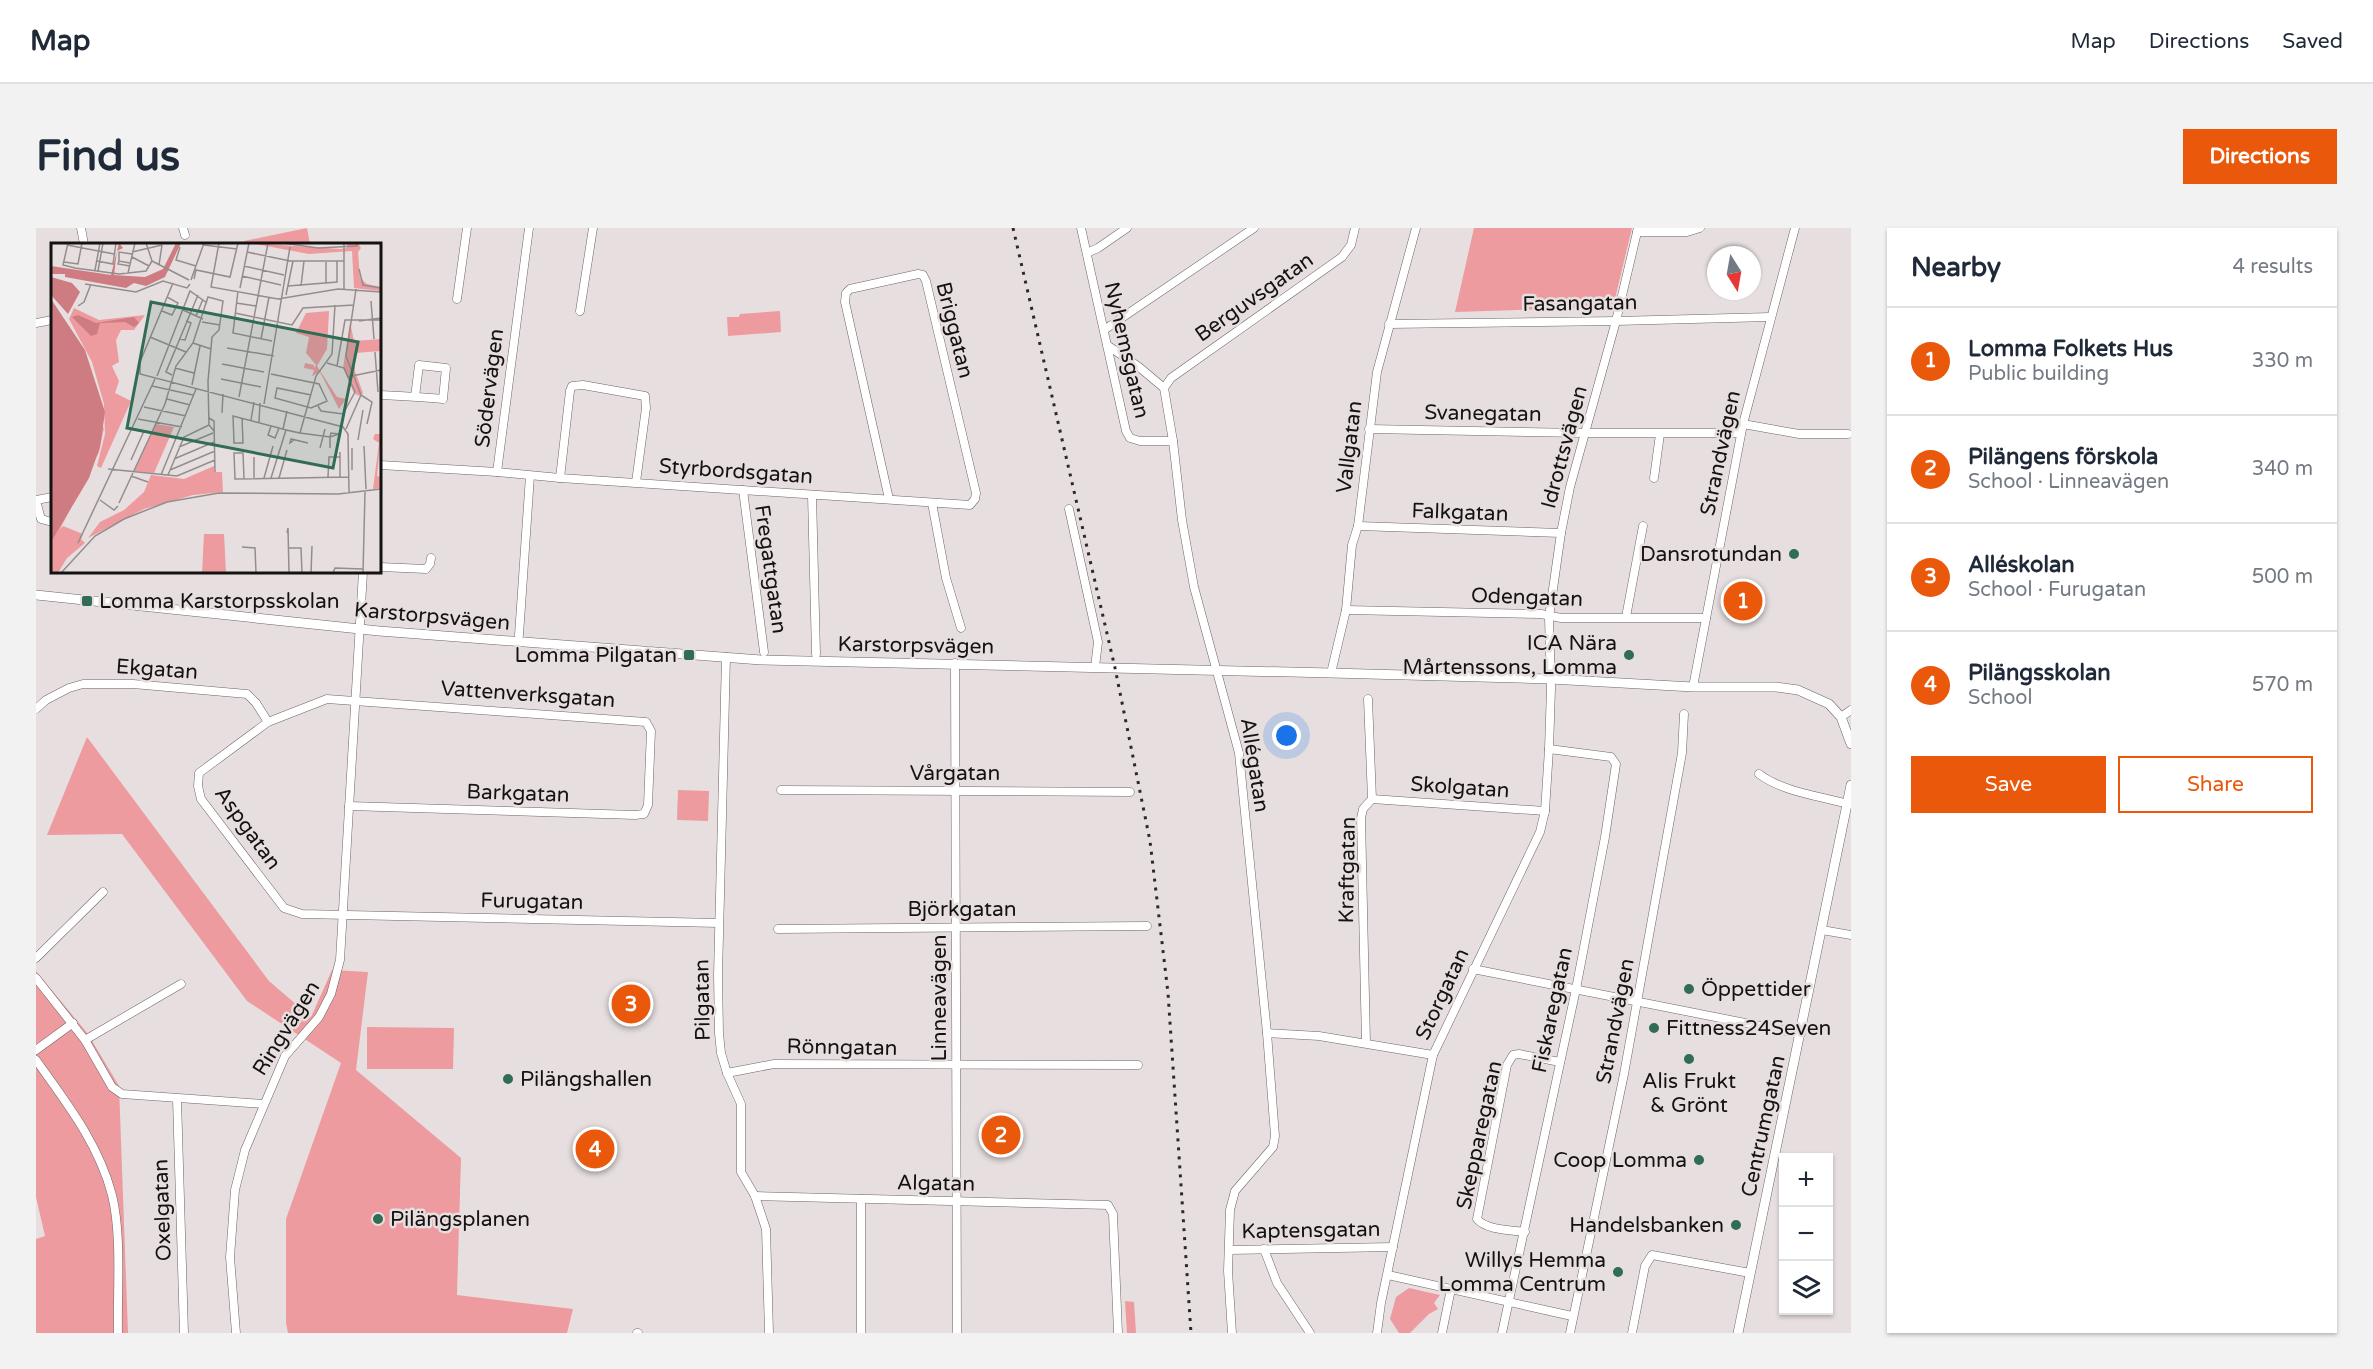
<!DOCTYPE html>
<html lang="en">
<head>
<meta charset="utf-8">
<style>
	body { margin:0; font-family:"Varela Round",sans-serif; background:#f2f2f3; color:#1f2937 }
	.controls { position:absolute; right:18px; bottom:18px; display:grid; overflow:hidden; border-radius:0px; box-shadow:0 2px 4px #0004 }
	.controls button { width:54px; height:54px; display:grid; place-items:center; padding:0; border:0; border-bottom:2px solid #e0e1e3; background:#fff; color:#1f2937; font:30px sans-serif }
	.compass { position:absolute; left:1671px; top:18px; width:54px; height:54px; border-radius:50%; background:#fff; box-shadow:0 2px 4px #0004; rotate:169deg }
	.you { position:absolute; left:1251px; top:508px; width:21px; height:21px; margin:-15px; border:4px solid #fff; border-radius:50%; background:#1a73e8; box-shadow:0 0 0 9px #1a73e833 }
	.badge { display:grid; place-items:center; width:39px; height:39px; border-radius:50%; background:#ea580c; color:#fff; font-size:20px; font-weight:700 }
	.pin { position:absolute; translate:-50% -50%; border:3px solid #fff; box-shadow:0 2px 6px #0006 }
	.list { margin:0; padding:0; list-style:none }
	h2 { display:flex; justify-content:space-between; align-items:center; height:78px; margin:0; padding:0 24px; font-size:26px }
	h2 small { font-size:20px; font-weight:400; color:#747a83 }
	.list li { display:grid; grid-template-columns:39px 1fr auto; gap:18px; align-items:center; box-sizing:border-box; height:108px; padding:0 24px; border-top:2px solid #e0e1e3 }
	.list b { display:block; font-size:22px; white-space:nowrap }
	.list p { margin:0; font-size:20px; white-space:nowrap; color:#747a83 }
	.list em { font-size:20px; font-style:normal; color:#747a83 }
	.actions { display:flex; gap:12px; padding:18px 24px }
	.actions a { flex:1; padding:14px 0; border:2px solid #ea580c; border-radius:0px; text-align:center; font-size:21px; color:#ea580c }
	.actions .main { background:#ea580c; color:#fff }
	.icon { flex:none; width:33px; height:33px; fill:none; stroke:currentColor; stroke-width:2; stroke-linecap:round; stroke-linejoin:round }
	.map { position:relative; flex:none; width:1815px; height:1105px; overflow:hidden; border-radius:0px }
	header { display:flex; align-items:center; gap:36px; box-sizing:border-box; height:84px; padding:0 30px; background:#fff; border-bottom:2px solid #e0e1e3 }
	header strong { font-size:28px }
	nav { display:flex; gap:33px; margin-inline-start:auto; font-size:21px }
	.intro { display:flex; align-items:center; justify-content:space-between; box-sizing:border-box; height:144px; padding:0 36px }
	h1 { margin:0; font-size:42px }
	.button { padding:15px 27px; border-radius:0px; background:#ea580c; color:#fff; font-size:21px; font-weight:700 }
	main { display:flex; gap:36px; padding:0 36px }
	aside { flex:1; background:#fff; border-radius:0px; box-shadow:0 2px 4px #0004 }
	.map>svg:first-child { display:block }
	.green { fill:#ed9b9f }
	.lines { fill:none; stroke-linecap:round; stroke-linejoin:round }
	.minor-casing { stroke:#6c6565; stroke-width:9 }
	.tertiary-casing { stroke:#6c6565; stroke-width:10 }
	.minor { stroke:#fff; stroke-width:8 }
	.tertiary { stroke:#fff; stroke-width:9 }
	.rail { stroke:#2d2929; stroke-width:3; stroke-dasharray:3 6; stroke-linecap:butt }
	.poi-dot { fill:#316c55; stroke:#e7dfdf; stroke-width:2 }
	.labels { text-anchor:middle; stroke-width:5; stroke-linejoin:round; paint-order:stroke }
	.street-label { font-size:21px; fill:#151212; stroke:#e7dfdf }
	.poi-label { font-size:21px; fill:#151212; stroke:#e7dfdf; text-anchor:end }
	.inset-road { fill:none; stroke:#938d8d; stroke-width:1.5 }
	.view { fill:#316c55; fill-opacity:0.15; stroke:#316c55; stroke-width:3 }
	.inset-edge { fill:none; stroke:#151212; stroke-width:3 }
</style>
</head>
<body>
<header>
<strong>Map</strong>
<nav><a>Map</a><a>Directions</a><a>Saved</a></nav>
</header>
<div class="intro"><h1>Find us</h1><a class="button">Directions</a></div>
<main>
<div class="map">
<svg width="1815" height="1105" viewBox="0 0 1815 1105">
	<rect width="100%" height="100%" fill="#e7dfdf"/>
	<g class="green">
		<polygon points="271,0 274,16 209,16 208,13"/>
		<polygon points="1438,0 1596,0 1577,79 1419,84"/>
		<polygon points="744,83 745,104 692,108 691,89 703,89 704,86"/>
		<polygon points="51,509 233,753 275,789 296,742 332,744 320,842 425,930 421,1067 537,1081 531,1105 252,1105 250,1095 250,991 305,835 211,773 86,606 11,607"/>
		<polygon points="642,562 673,563 672,593 641,592"/>
		<polygon points="0,743 52,806 83,858 92,1105 0,1105 0,1011 9,1008 0,969"/>
		<polygon points="331,799 418,800 417,841 331,841"/>
		<polygon points="1373,1060 1404,1067 1398,1075 1402,1081 1393,1086 1374,1105 1363,1105 1354,1091 1360,1069"/>
		<polygon points="1089,1073 1098,1074 1100,1105 1091,1105"/>
	</g>
	<g class="lines">
		<defs>
			<g id="minor">
				<polyline points="45,0 48,16"/>
				<polyline points="147,0 149,7"/>
				<polyline points="1045,0 1090,203 1094,210 1104,213 1137,213"/>
				<polyline points="1601,4 1651,4 1664,0"/>
				<polyline points="1051,25 1062,20 1091,0"/>
				<polyline points="421,71 431,0"/>
				<polyline points="544,83 557,0"/>
				<polyline points="0,95 16,92"/>
				<polyline points="1353,96 1580,93 1734,89"/>
				<polyline points="1068,102 1218,0"/>
				<polyline points="1071,117 1103,139 1128,160 1137,213 1146,292 1158,359 1203,525 1231,805 1239,908 1237,919 1199,963 1194,982 1192,1043 1196,1105"/>
				<polyline points="1128,160 1135,150 1306,29 1315,17 1319,0"/>
				<path d="M344,167C365,168 386,169 407,171L410,140L383,137L379,169"/>
				<polyline points="1707,196 1763,206 1812,206"/>
				<polyline points="1333,201 1548,205 1705,205"/>
				<polyline points="344,237 461,244 493,0"/>
				<polyline points="461,244 524,250 934,277 939,271 940,265 890,53 887,47 882,46 814,61 810,65 809,74 853,271"/>
				<polyline points="524,250 534,163 536,158 547,157 609,168 610,180 600,254"/>
				<polyline points="1618,250 1624,206"/>
				<polyline points="707,262 728,424"/>
				<polyline points="776,267 780,426"/>
				<polyline points="0,272 16,269"/>
				<polyline points="0,273 5,291 16,294"/>
				<polyline points="896,275 910,350 925,400"/>
				<polyline points="1033,281 1062,414 1059,439"/>
				<polyline points="1322,298 1525,305"/>
				<polyline points="344,339 390,341 394,336 395,330"/>
				<polyline points="1310,382 1505,386 1525,390 1670,390"/>
				<polyline points="1590,389 1607,298"/>
				<polyline points="483,407 494,248"/>
				<polyline points="690,429 682,747 683,805 685,825 691,845 705,876 705,944 719,968 730,1001 733,1105"/>
				<polyline points="919,435 921,1105"/>
				<polyline points="1295,445 1310,382 1316,317 1322,298 1341,144 1380,0"/>
				<polyline points="1657,459 1707,196 1759,0"/>
				<polyline points="0,481 10,472 33,460 47,456 97,456 211,466 220,475 232,494"/>
				<polyline points="1805,489 1815,482"/>
				<path d="M1723,546C1747,564 1783,568 1812,576"/>
				<polyline points="745,562 1094,564"/>
				<polyline points="1336,571 1509,583"/>
				<polyline points="313,578 599,587 608,586 612,577 615,503 610,494 291,471 232,494 163,545 162,558 165,571 248,680 266,686 683,695"/>
				<polyline points="742,701 1111,698"/>
				<polyline points="1786,702 1815,707"/>
				<polyline points="0,730 67,664"/>
				<polyline points="1437,741 1765,806"/>
				<polyline points="0,750 49,812 76,859 86,866 227,876"/>
				<polyline points="1231,805 1283,808 1397,827"/>
				<polyline points="49,812 145,756"/>
				<polyline points="1330,815 1325,590 1327,581 1336,571 1332,471"/>
				<polyline points="0,822 37,795"/>
				<path d="M0,832C30,874 63,916 76,967C86,1007 81,1063 82,1105"/>
				<polyline points="691,845 738,836 1102,837"/>
				<polyline points="141,871 148,1105"/>
				<polyline points="719,968 1072,977 1077,986 1082,1105"/>
				<path d="M1489,1004C1475,1002 1450,1002 1441,991L1471,837L1477,827L1483,826L1524,834"/>
				<polyline points="1228,1021 1241,1055 1274,1105"/>
				<polyline points="1194,1022 1357,1019"/>
				<polyline points="1352,1047 1536,1088"/>
				<polyline points="200,1105 194,1029 199,962 209,922 249,828 283,789 295,766 304,732 327,344"/>
				<polyline points="601,1105 602,1105"/>
				<polyline points="825,1105 825,971"/>
				<polyline points="1341,1105 1345,1075 1397,827 1504,604 1509,583 1513,521 1515,460 1513,389 1525,305 1534,259 1580,93 1602,0"/>
				<polyline points="1406,1105 1415,1061"/>
				<polyline points="1466,1105 1540,761 1569,609 1580,536 1575,529 1513,521"/>
				<polyline points="1534,1105 1588,846 1646,525 1648,486"/>
				<polyline points="1596,1105 1609,1038 1616,1027 1714,1045"/>
			</g>
			<g id="tertiary">
				<polyline points="0,367 343,403 725,432 1295,445 1514,451 1657,459 1740,459 1762,462 1793,476 1805,489 1815,516"/>
				<polyline points="1702,1105 1815,557"/>
			</g>
		</defs>
		<use href="#minor" class="minor-casing"/>
		<use href="#tertiary" class="tertiary-casing"/>
		<use href="#minor" class="minor"/>
		<use href="#tertiary" class="tertiary"/>
		<polyline class="rail" points="977,0 1079,440 1114,613 1132,765 1155,1105"/>
	</g>
	<g class="poi-dot">
		<circle cx="1758" cy="326" r="6"/>
		<rect x="45" y="367" width="12" height="12" rx="3"/>
		<rect x="647" y="421" width="12" height="12" rx="3"/>
		<circle cx="1593" cy="427" r="6"/>
		<circle cx="1653" cy="761" r="6"/>
		<circle cx="1618" cy="800" r="6"/>
		<circle cx="1653" cy="831" r="6"/>
		<circle cx="472" cy="851" r="6"/>
		<circle cx="1663" cy="932" r="6"/>
		<circle cx="342" cy="991" r="6"/>
		<circle cx="1700" cy="997" r="6"/>
		<circle cx="1582" cy="1044" r="6"/>
	</g>
	<g class="labels">
		<g class="street-label">
			<text transform="translate(1218 69) rotate(-35)" y="7">Berguvsgatan</text>
			<text transform="translate(1544 75) rotate(-1)" y="7">Fasangatan</text>
			<text transform="translate(919 102) rotate(76)" y="7">Briggatan</text>
			<text transform="translate(1091 122) rotate(77)" y="7">Nyhemsgatan</text>
			<text transform="translate(453 160) rotate(-83)" y="7">Södervägen</text>
			<text transform="translate(1447 185) rotate(1)" y="7">Svanegatan</text>
			<text transform="translate(1313 219) rotate(-83)" y="7">Vallgatan</text>
			<text transform="translate(1528 219) rotate(-75)" y="7">Idrottsvägen</text>
			<text transform="translate(1684 225) rotate(-78)" y="7">Strandvägen</text>
			<text transform="translate(700 243) rotate(4)" y="7">Styrbordsgatan</text>
			<text transform="translate(1424 284) rotate(2)" y="7">Falkgatan</text>
			<text transform="translate(735 341) rotate(82)" y="7">Fregattgatan</text>
			<text transform="translate(1491 369) rotate(2)" y="7">Odengatan</text>
			<text transform="translate(396 388) rotate(5)" y="7">Karstorpsvägen</text>
			<text transform="translate(880 417) rotate(1)" y="7">Karstorpsvägen</text>
			<text transform="translate(121 441) rotate(4)" y="7">Ekgatan</text>
			<text transform="translate(492 466) rotate(4)" y="7">Vattenverksgatan</text>
			<text transform="translate(1219 537) rotate(81)" y="7">Allégatan</text>
			<text x="919" y="552">Vårgatan</text>
			<text transform="translate(1424 559) rotate(4)" y="7">Skolgatan</text>
			<text transform="translate(482 565) rotate(2)" y="7">Barkgatan</text>
			<text transform="translate(212 600) rotate(54)" y="7">Aspgatan</text>
			<text transform="translate(1311 642) rotate(-89)" y="7">Kraftgatan</text>
			<text transform="translate(496 673) rotate(1)" y="7">Furugatan</text>
			<text x="926" y="688">Björkgatan</text>
			<text transform="translate(1406 766) rotate(-65)" y="7">Storgatan</text>
			<text transform="translate(903 770) rotate(-90)" y="7">Linneavägen</text>
			<text transform="translate(666 772) rotate(-91)" y="7">Pilgatan</text>
			<text transform="translate(1516 782) rotate(-78)" y="7">Fiskaregatan</text>
			<text transform="translate(1579 793) rotate(-79)" y="7">Strandvägen</text>
			<text transform="translate(250 800) rotate(-58)" y="7">Ringvägen</text>
			<text transform="translate(806 819) rotate(1)" y="7">Rönngatan</text>
			<text transform="translate(1727 898) rotate(-78)" y="7">Centrumgatan</text>
			<text transform="translate(1443 907) rotate(-78)" y="7">Skepparegatan</text>
			<text transform="translate(900 955) rotate(1)" y="7">Algatan</text>
			<text transform="translate(126 982) rotate(-92)" y="7">Oxelgatan</text>
			<text transform="translate(1275 1002) rotate(-1)" y="7">Kaptensgatan</text>
		</g>
		<g class="poi-label">
			<text x="1746" y="333">Dansrotundan</text>
			<text x="63" y="380" text-anchor="start">Lomma Karstorpsskolan</text>
			<text x="1581" y="422">ICA Nära<tspan x="1581" dy="24">Mårtenssons, Lomma</tspan></text>
			<text x="641" y="434">Lomma Pilgatan</text>
			<text x="1665" y="768" text-anchor="start">Öppettider</text>
			<text x="1630" y="807" text-anchor="start">Fittness24Seven</text>
			<text x="484" y="858" text-anchor="start">Pilängshallen</text>
			<text x="1653" y="860" text-anchor="middle">Alis Frukt<tspan x="1653" dy="24">&amp; Grönt</tspan></text>
			<text x="1651" y="939">Coop Lomma</text>
			<text x="354" y="998" text-anchor="start">Pilängsplanen</text>
			<text x="1688" y="1004">Handelsbanken</text>
			<text x="1570" y="1039">Willys Hemma<tspan x="1570" dy="24">Lomma Centrum</tspan></text>
		</g>
	</g>
	<g transform="translate(15 15)">
		<rect width="330" height="330" fill="#e7dfdf"/>
		<path d="M199,0L290,6L296,5V0H307L310,5L307,9L309,35L316,41L330,44V48L303,45L301,8L258,11ZM23,65L48,77L94,72L83,87H70L65,97L68,119L61,123L68,138L64,150L80,158L50,225L46,223L54,191L53,161L41,119L18,76ZM278,68L276,106L266,123L286,154L295,156L288,166L269,129L261,133L263,127L253,125L254,120L263,122V125L265,122L255,110L258,94L245,90L255,70ZM299,79L303,98L330,96V108L304,110V128L312,150L308,153L303,150L292,125ZM0,154L53,185L48,209L9,286L12,283L32,291L30,296L34,300L16,315L7,330H0ZM105,181L123,184L103,230L83,228ZM324,191H330L326,233L330,234V245L322,246L328,200L322,196ZM163,223V229H171L172,249L142,252L93,266L37,295L49,279L73,267L93,249L100,232L133,236ZM153,291H173L175,330H151Z" fill="#ed9b9f"/>
		<path d="M68,0L72,5L66,8L63,32L94,34L112,26L125,0H130L114,34L95,43L83,40L75,45L64,43L14,34V31H0V23L60,32ZM0,34L21,40L29,49L17,71L0,52ZM0,56L34,107L54,169L49,204L38,235L0,299ZM27,72L45,80L83,74L88,80L83,84L74,79L49,80L46,91L40,93L21,74Z" fill="#ce7c81"/>
		<path class="inset-road" d="M17,0L12,22L24,25L68,31L95,28L101,18M95,0L101,18M168,0L160,44L227,56L287,46L330,49M232,0L267,5L306,3V0M293,0V46M16,2L63,11M153,2L186,6M129,4L125,17L145,23M81,9L111,2M196,9L239,18H293M81,14L98,23M46,18L62,21L65,0M68,18V9L81,11M101,18L138,37M13,19L27,21L31,0M108,22L111,2M79,23L67,21L68,18L79,20M193,23L233,32M308,26L312,42L330,45M44,27L49,0M47,28L52,0M77,30L84,0M191,33L230,42M143,36L145,27L179,34L187,0M140,37L153,0M122,40L89,119V131L292,184L297,191L298,250M275,40V19M34,41L85,49L112,38L136,45L139,41M237,43L286,39V18M250,43L253,18M189,45L198,0M187,48L182,90L221,98M235,52L242,18M320,58L323,96M185,60L205,63M27,63L33,59L40,41M132,67L152,76M111,68L121,72L127,60L116,54M184,70L241,82L252,65L303,62M145,73L152,56M308,78L330,75M151,79L169,82M99,94L135,109M128,96L134,97L140,80L135,78M210,96L218,54M142,100L160,106M176,105L223,113M324,109L327,149M171,121L213,129M286,123L294,77H330M124,125L143,130M220,131L268,141L276,158L260,165L224,155L226,145L260,152M121,132L115,129L147,52M106,133L139,48L156,60M296,134L330,127M170,136L210,144M141,142L149,103M101,143L142,152M310,152L321,159L316,181M188,154L217,0M116,156L139,162M213,161L239,4M267,163L270,168L292,171L304,149L293,125L276,120M93,164L135,173M171,170L172,151M158,175L163,178L164,229M191,175L192,200H183L182,173L228,185L235,187M87,176L131,184M200,177L203,159M208,179L209,160M220,183L217,192L224,195L228,185M232,186L236,168M295,186L310,152L295,113L305,46M249,190L279,194L288,191L280,190L279,194V205M243,197L239,200L240,196L257,200M307,197L312,167M313,203L315,246M128,204L162,190M269,205L274,186M301,205V227M289,209V234M203,214V235M123,216L163,199M80,217L93,188L100,189M57,226L126,233L164,217M119,227L164,208M110,232L145,146M117,232L133,194L158,182M80,233L97,239M277,234L278,214H289M213,235L222,203M220,235L235,187L249,190L265,133L281,111L284,62M228,235L236,207M193,236L192,210H183L184,236L297,234M49,257L63,267L67,263M68,260L114,161L125,123L142,100L157,54L172,58L168,87L161,94L157,138L158,182L163,188M236,290L237,285L238,330M27,300L104,136M191,304L204,305L205,330M237,305H250L251,330M10,330L44,293L73,276L116,259L168,250L287,251L330,246M260,330L261,303M282,330L284,325L312,326M312,330L314,249"/>
		<path class="view" d="M100,59L307,99L282,225L76,185Z"/>
		<rect width="330" height="330" class="inset-edge"/>
	</g>
</svg>
<div class="controls">
<button>+</button>
<button>−</button>
<button><svg class="icon" aria-label="layers" viewBox="0 0 24 24"><path d="M12 4l9 5-9 5-9-5zM3 14l9 5 9-5"/></svg></button>
</div>
<svg class="compass" viewBox="-18 -18 36 36"><path d="M0-13l5 13h-10z" fill="#e53935"/><path d="M0 13l5-13h-10z" fill="#747a83"/></svg>
<div class="you"></div>
<div class="pin badge" style="left:1707px;top:373px">1</div>
<div class="pin badge" style="left:965px;top:907px">2</div>
<div class="pin badge" style="left:595px;top:776px">3</div>
<div class="pin badge" style="left:559px;top:921px">4</div>
</div>
<aside>
<h2>Nearby<small>4 results</small></h2>
<ul class="list">
<li><span class="badge">1</span><div><b>Lomma Folkets Hus</b><p>Public building</p></div><em>330 m</em></li>
<li><span class="badge">2</span><div><b>Pilängens förskola</b><p>School · Linneavägen</p></div><em>340 m</em></li>
<li><span class="badge">3</span><div><b>Alléskolan</b><p>School · Furugatan</p></div><em>500 m</em></li>
<li><span class="badge">4</span><div><b>Pilängsskolan</b><p>School</p></div><em>570 m</em></li>
</ul>
<div class="actions"><a class="main">Save</a><a>Share</a></div>
</aside>
</main>
</body>
</html>
